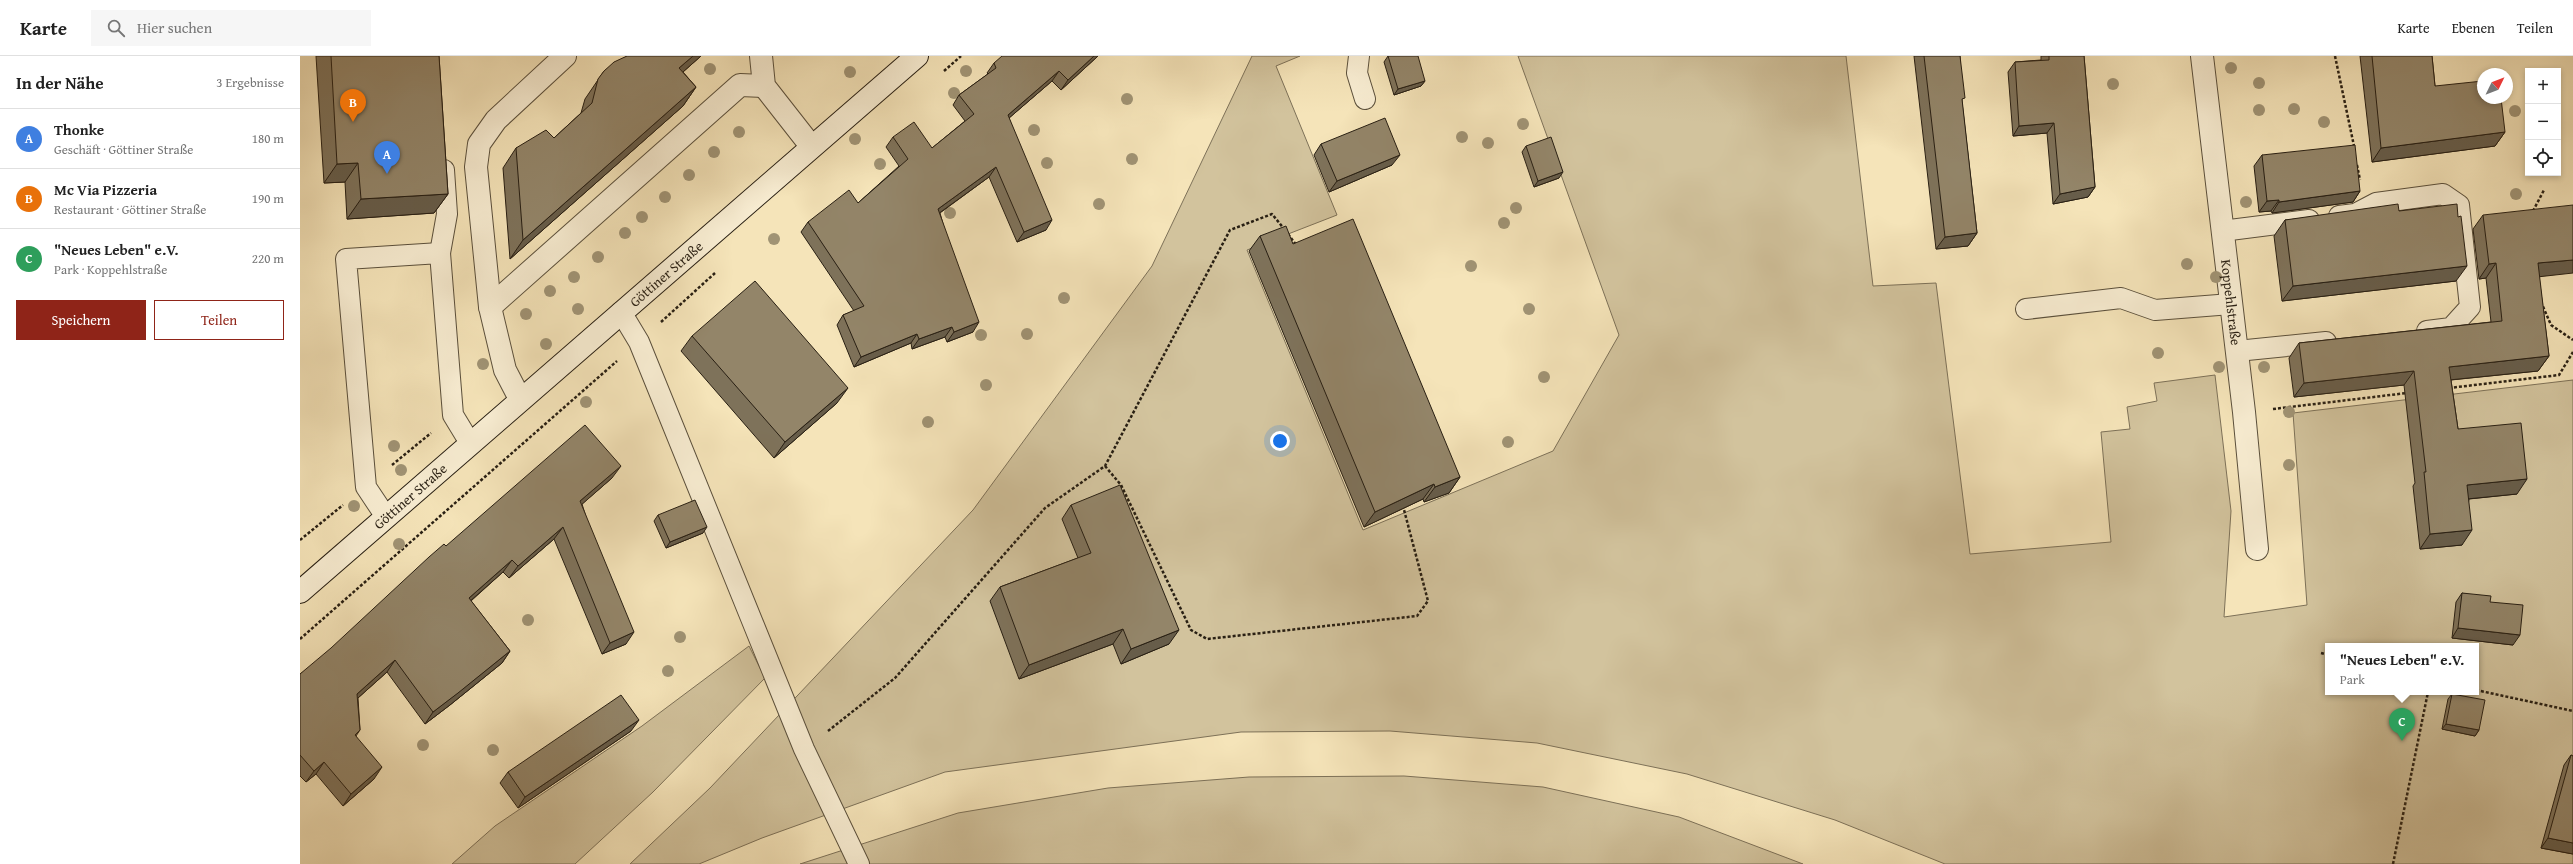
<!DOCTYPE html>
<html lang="de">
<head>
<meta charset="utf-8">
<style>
	body { margin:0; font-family:"Gentium Book Plus",serif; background:#f6f6f6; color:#222 }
	.controls { position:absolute; right:12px; top:12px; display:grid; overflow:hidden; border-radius:0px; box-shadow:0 2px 6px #0003 }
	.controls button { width:36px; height:36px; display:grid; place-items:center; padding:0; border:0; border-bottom:1px solid #e0e0e0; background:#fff; color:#222; font:20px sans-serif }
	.compass { position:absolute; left:2177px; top:12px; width:36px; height:36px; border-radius:50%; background:#fff; box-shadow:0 2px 6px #0003; rotate:47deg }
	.you { position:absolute; left:980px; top:385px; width:14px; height:14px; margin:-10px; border:3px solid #fff; border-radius:50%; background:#1a73e8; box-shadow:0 0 0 6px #1a73e833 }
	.badge { display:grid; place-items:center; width:26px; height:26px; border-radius:50%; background:#8f2418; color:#fff; font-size:13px; font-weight:700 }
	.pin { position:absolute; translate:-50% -33px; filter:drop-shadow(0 1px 2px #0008) }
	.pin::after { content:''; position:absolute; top:21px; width:14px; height:12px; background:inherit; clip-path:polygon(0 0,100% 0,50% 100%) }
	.popup { position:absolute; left:2025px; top:587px; width:154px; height:52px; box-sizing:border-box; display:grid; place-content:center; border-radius:0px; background:#fff; filter:drop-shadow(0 1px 3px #0005); font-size:13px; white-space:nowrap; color:#767676 }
	.popup b { font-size:15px; color:#222 }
	.popup::after { content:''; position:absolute; left:50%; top:100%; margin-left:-8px; border:8px solid transparent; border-top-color:#fff }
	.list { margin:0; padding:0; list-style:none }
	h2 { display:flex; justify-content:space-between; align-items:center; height:52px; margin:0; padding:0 16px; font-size:17px }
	h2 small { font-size:13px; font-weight:400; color:#767676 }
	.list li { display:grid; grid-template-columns:26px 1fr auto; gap:12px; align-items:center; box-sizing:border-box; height:60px; padding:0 16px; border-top:1px solid #e0e0e0 }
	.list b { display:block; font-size:15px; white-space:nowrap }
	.list p { margin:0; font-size:13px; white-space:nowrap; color:#767676 }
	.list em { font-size:13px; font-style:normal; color:#767676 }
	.actions { display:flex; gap:8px; padding:12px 16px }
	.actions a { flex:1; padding:9px 0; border:1px solid #8f2418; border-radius:0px; text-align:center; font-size:14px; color:#8f2418 }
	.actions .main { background:#8f2418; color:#fff }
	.icon { flex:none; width:22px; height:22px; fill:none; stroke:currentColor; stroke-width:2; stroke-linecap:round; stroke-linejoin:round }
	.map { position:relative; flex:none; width:2273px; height:808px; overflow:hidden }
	header { display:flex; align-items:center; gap:24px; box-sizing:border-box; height:56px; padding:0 20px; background:#fff; border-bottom:1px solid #e0e0e0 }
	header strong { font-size:19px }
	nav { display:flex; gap:22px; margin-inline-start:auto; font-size:14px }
	.search { width:280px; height:36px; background:#f6f6f6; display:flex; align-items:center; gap:10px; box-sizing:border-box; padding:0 14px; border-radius:0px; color:#767676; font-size:15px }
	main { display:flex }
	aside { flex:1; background:#fff }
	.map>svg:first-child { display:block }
	.green { fill:#d2c39d; stroke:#7d7158; fill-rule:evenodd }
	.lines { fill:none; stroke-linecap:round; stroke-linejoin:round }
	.lane-casing { stroke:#5b503c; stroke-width:22 }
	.street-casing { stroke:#5b503c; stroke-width:24 }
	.secondary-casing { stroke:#281f13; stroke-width:24 }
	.path { stroke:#281f13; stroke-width:2.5; stroke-dasharray:3 2; stroke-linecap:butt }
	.lane { stroke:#f8edd2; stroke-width:20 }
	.street { stroke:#f8edd2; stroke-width:22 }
	.secondary { stroke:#f8edd2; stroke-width:22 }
	.tree { fill:#a09374 }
	.wall { fill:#7e725a; stroke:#281f13 }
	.shaded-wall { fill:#675d4a; stroke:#281f13 }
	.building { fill:#938569; stroke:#281f13 }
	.labels { text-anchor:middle; stroke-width:3.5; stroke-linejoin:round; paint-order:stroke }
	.street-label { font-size:14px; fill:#281f13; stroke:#f8edd2 }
</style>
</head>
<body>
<header>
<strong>Karte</strong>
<div class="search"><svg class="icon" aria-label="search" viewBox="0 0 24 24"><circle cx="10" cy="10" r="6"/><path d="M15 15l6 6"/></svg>Hier suchen</div>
<nav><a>Karte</a><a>Ebenen</a><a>Teilen</a></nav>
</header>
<main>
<aside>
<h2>In der Nähe<small>3 Ergebnisse</small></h2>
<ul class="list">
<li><span class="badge" style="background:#3f7fe0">A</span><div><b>Thonke</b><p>Geschäft · Göttiner Straße</p></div><em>180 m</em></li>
<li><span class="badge" style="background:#e8710a">B</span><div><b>Mc Via Pizzeria</b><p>Restaurant · Göttiner Straße</p></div><em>190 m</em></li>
<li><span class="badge" style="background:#2e9e5b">C</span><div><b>&quot;Neues Leben&quot; e.V.</b><p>Park · Koppehlstraße</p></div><em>220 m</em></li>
</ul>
<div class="actions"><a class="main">Speichern</a><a>Teilen</a></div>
</aside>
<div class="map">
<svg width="2273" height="808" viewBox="0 0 2273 808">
	<rect width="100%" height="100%" fill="#f5e4b9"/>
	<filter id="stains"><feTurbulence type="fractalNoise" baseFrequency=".005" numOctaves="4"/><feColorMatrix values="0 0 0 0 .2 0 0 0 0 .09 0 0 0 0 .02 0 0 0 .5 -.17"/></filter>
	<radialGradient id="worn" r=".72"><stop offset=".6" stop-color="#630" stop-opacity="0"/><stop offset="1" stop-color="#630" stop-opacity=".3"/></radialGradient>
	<g class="green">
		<path d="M952,0H1000L976,10L1037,159L947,194L1063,474L1253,395L1319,279L1218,0H1546L1573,230L1636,227L1670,498L1811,486L1801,376L1830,373L1827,351L1857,345L1854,327L1915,319L1931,455L1924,561L2007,549L1993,357L2273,324V808H1645L1535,764L1387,718L1237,687L1090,675L941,676L645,716L462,782L399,808H330L410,732L673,454L852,210ZM2028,590H2176V636H2028Z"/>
		<polygon points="449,590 465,622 353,736 275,808 152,808 195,770 342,670"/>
		<polygon points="1104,720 1243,731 1379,761 1503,808 500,808 658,757 808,732 949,721"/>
	</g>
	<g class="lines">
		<defs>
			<g id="lane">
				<polyline points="1059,0 1057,17 1065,43"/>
				<polyline points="2039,160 2055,158 2076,147 2143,138 2159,149 2170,251 2151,272 2127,275"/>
				<polyline points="1922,175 2009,164"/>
				<polyline points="140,197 147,158 144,114"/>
				<polyline points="1726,253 1821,242 1855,254 1931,248"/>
				<polyline points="321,256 339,286 504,693 559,808"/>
				<polyline points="1937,295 2026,286"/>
				<polyline points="86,461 66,431 46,203 140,197 153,359 170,387"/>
			</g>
			<g id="street">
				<polyline points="461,0 464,30 511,90"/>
				<path id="s1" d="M1902,0L1944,356L1957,493"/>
				<polyline points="190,251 440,29 464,30"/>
				<polyline points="220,343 205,314 190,251 176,111 179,88 196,64 265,0"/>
			</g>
			<g id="secondary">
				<path id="s2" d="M0,536L617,0"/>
			</g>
		</defs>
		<use href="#lane" class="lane-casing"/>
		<use href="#street" class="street-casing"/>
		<use href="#secondary" class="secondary-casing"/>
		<g class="path">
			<polyline points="2035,0 2054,90"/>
			<polyline points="644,15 661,0"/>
			<polyline points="2057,109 2060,124"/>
			<polyline points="2233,155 2244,134"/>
			<polyline points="988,178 997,190"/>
			<polyline points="2241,246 2251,269 2273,284"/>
			<polyline points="361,266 415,217"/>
			<polyline points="2149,332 2259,319 2273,296"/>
			<polyline points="1973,353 2107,337"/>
			<polyline points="92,409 131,377"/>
			<polyline points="805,410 821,429 891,574 907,583 1117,560 1128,545 1103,450"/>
			<polyline points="0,484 43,449"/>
			<polyline points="0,583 317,305"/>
			<polyline points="2021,597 2028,599"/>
			<polyline points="2176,634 2273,655"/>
			<polyline points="528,675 595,622 745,452 805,410 930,174 972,158 985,174"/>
			<polyline points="2093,808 2128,636"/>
		</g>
		<use href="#lane" class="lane"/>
		<use href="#street" class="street"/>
		<use href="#secondary" class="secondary"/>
	</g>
	<g class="tree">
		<circle cx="1931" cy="12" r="6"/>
		<circle cx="410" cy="13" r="6"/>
		<circle cx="666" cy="15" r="6"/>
		<circle cx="550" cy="16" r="6"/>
		<circle cx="1959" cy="27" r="6"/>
		<circle cx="1813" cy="28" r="6"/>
		<circle cx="654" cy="37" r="6"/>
		<circle cx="827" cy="43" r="6"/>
		<circle cx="1994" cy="53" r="6"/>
		<circle cx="1959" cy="54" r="6"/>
		<circle cx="2215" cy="55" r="6"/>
		<circle cx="2024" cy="66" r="6"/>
		<circle cx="1223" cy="68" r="6"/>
		<circle cx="734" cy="74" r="6"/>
		<circle cx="439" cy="76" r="6"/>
		<circle cx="1162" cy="81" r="6"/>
		<circle cx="555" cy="83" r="6"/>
		<circle cx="1188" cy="87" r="6"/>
		<circle cx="414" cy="96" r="6"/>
		<circle cx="832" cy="103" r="6"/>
		<circle cx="747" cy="107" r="6"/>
		<circle cx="580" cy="108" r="6"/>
		<circle cx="389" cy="119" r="6"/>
		<circle cx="2216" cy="138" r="6"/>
		<circle cx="365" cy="141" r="6"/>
		<circle cx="1946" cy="146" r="6"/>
		<circle cx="799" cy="148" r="6"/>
		<circle cx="1216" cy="152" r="6"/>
		<circle cx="650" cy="157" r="6"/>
		<circle cx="342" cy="161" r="6"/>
		<circle cx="1204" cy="167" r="6"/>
		<circle cx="325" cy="177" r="6"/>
		<circle cx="474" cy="183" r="6"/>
		<circle cx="298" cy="201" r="6"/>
		<circle cx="1887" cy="208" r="6"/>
		<circle cx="1171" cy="210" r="6"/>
		<circle cx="274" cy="221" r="6"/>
		<circle cx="1916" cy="221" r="6"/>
		<circle cx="250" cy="235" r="6"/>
		<circle cx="764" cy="242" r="6"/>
		<circle cx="278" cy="253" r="6"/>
		<circle cx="1229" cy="253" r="6"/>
		<circle cx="226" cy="258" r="6"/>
		<circle cx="727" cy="278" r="6"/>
		<circle cx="681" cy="279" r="6"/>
		<circle cx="246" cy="288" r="6"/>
		<circle cx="1858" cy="297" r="6"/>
		<circle cx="183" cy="308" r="6"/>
		<circle cx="1919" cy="311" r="6"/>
		<circle cx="1964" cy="311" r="6"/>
		<circle cx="1244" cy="321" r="6"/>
		<circle cx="686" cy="329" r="6"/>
		<circle cx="286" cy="346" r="6"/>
		<circle cx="1989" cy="356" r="6"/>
		<circle cx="628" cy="366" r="6"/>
		<circle cx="1208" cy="386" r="6"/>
		<circle cx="94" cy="390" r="6"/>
		<circle cx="1989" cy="409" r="6"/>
		<circle cx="101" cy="414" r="6"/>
		<circle cx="54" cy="450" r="6"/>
		<circle cx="99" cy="488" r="6"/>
		<circle cx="228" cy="564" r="6"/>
		<circle cx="380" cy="581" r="6"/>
		<circle cx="368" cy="615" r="6"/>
		<circle cx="123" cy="689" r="6"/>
		<circle cx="193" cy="694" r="6"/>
	</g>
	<g class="wall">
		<polygon points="16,0 139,0 148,138 134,157 47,163 45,126 24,127"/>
		<polygon points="327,0 401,0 383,16 396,31 383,50 210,203 203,112 216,92 254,82 281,57 285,43 304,15"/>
		<polygon points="798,0 761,34 752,25 709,62 746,174 717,186 689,121 640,157 673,276 647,286 645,281 612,293 611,287 554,311 537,269 543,259 554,255 501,176 508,166 558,147 599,110 586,91 593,81 632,92 665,65 653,49 659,39 688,18 687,17 694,7"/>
		<polygon points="1088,0 1125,25 1121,30 1094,39 1084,6"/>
		<polygon points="1614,0 1660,0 1662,46 1677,177 1668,190 1636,193"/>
		<polygon points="1741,0 1784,0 1795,131 1788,141 1753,148 1747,77 1713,80 1708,16 1715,6 1741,4"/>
		<polygon points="2060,0 2132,0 2135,30 2205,76 2195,90 2072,106"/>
		<polygon points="1021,88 1092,109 1029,136 1014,99"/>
		<polygon points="1226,90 1259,122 1234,131 1222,96"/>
		<polygon points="1962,99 2060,135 2053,146 1972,157 1971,155 1959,156 1954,110"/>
		<polygon points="2099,155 2156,225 1982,245 1974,180 1985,164"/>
		<polygon points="2183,159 2239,221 2249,300 2238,315 2151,324 2158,373 2217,438 2169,443 2162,489 2120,493 2113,430 2115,427 2104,329 1994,341 1989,302 1999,287 2191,266 2186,222 2179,223 2173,173"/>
		<polygon points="960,180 993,188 1160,421 1149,437 1124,446 1123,443 1064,471 949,195"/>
		<polygon points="392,280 537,347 474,402 381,295"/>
		<polygon points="312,422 282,448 326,588 302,598 254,483 209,522 203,516 171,545 210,595 202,607 150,649 125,668 87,616 58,642 60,674 56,680 74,723 43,750 16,718 6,726 0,720 0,618"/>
		<polygon points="771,449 869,588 821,608 813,588 719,623 690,545 700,531 778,502 762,463"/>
		<polygon points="358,459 403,477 366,492 354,465"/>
		<polygon points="2162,537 2190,546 2213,589 2152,582 2156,546"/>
		<polygon points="2152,638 2179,674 2175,680 2142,673 2148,643"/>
		<polygon points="331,675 218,752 200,727 208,716"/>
		<polygon points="2271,699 2273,700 2273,798 2241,792 2264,709"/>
	</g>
	<g class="shaded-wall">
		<polygon points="393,0 401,0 366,31 379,12"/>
		<polygon points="794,0 798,0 761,34 768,24"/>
		<polygon points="759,15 752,25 701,69 708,59"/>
		<polygon points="1125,25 1121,30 1094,39 1098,33"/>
		<polygon points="396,31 383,50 210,203 223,184"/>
		<polygon points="1754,67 1747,77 1713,80 1719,70"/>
		<polygon points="2205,76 2195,90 2072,106 2081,92"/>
		<polygon points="1100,99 1092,109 1029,136 1037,125"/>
		<polygon points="58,107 45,126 24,127 37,108"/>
		<polygon points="696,111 689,121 631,163 638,153"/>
		<polygon points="1263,116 1259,122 1234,131 1238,125"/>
		<polygon points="1795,131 1788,141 1753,148 1760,138"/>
		<polygon points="2060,135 2053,146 1972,157 1979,146"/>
		<polygon points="148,138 134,157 47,163 61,143"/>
		<polygon points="1979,144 1971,155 1959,156 1967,145"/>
		<polygon points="752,164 746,174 717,186 724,176"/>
		<polygon points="1677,177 1668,190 1636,193 1645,181"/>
		<polygon points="2273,204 2273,217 2228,222 2238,207"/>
		<polygon points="2196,207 2186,222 2179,223 2189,208"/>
		<polygon points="2167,210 2156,225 1982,245 1993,230"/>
		<polygon points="679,266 673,276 647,286 654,276"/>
		<polygon points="652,271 645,281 612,293 619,283"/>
		<polygon points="617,278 611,287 554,311 561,301"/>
		<polygon points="2249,300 2238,315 2139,325 2149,311"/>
		<polygon points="2114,315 2104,329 1994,341 2004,327"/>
		<polygon points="548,332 537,347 474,402 485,386"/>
		<polygon points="321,410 312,422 272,457 280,445"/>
		<polygon points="1160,421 1149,437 1124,446 1135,431"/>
		<polygon points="2227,423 2217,438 2157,444 2167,429"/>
		<polygon points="1134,428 1123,443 1064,471 1075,456"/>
		<polygon points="263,471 254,483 209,522 218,510"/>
		<polygon points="407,471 403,477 366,492 370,486"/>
		<polygon points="2172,474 2162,489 2120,493 2130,478"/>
		<polygon points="212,504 203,516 160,554 169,542"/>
		<polygon points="2158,572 2220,579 2213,589 2152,582"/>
		<polygon points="823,573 813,588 719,623 729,609"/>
		<polygon points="879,574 869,588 821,608 831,593"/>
		<polygon points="334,576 326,588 302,598 310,587"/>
		<polygon points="210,595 202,607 150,649 125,668 133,656"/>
		<polygon points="95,604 87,616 49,650 57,638"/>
		<polygon points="339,664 331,675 218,752 225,741"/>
		<polygon points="2146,668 2179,674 2175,680 2142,673"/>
		<polygon points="24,706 16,718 6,726 14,715"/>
		<polygon points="82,711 74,723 43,750 51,738"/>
		<polygon points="2248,782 2273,787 2273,798 2241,792"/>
	</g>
	<g class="building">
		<polygon points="31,0 139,0 148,138 61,143 58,107 37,108"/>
		<polygon points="327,0 393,0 379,12 396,31 223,184 216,92 246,74 254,82 292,47 298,23 304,15 314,6"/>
		<polygon points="702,0 794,0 768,24 759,15 708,59 752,164 724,176 696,111 638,153 679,266 654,276 652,271 619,283 617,278 561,301 543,259 564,250 508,166 549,134 558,147 608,103 593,81 614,66 632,92 674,58 659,39 696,12 694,7"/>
		<polygon points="1088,0 1118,0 1125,25 1098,33"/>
		<polygon points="1624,0 1660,0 1665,42 1662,43 1677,177 1645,181"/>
		<polygon points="1749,0 1784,0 1795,131 1760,138 1754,67 1719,70 1715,6 1749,4"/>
		<polygon points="2072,0 2132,0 2135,30 2183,25 2183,42 2201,42 2205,76 2081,92"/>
		<polygon points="1085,62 1100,99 1037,125 1021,88"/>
		<polygon points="1251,81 1263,116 1238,125 1226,90"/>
		<polygon points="2055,89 2060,135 1979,146 1979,144 1967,145 1962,99"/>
		<polygon points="2098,148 2099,155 2157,148 2158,161 2161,160 2167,210 1993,230 1985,164"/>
		<polygon points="2273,149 2273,204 2238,207 2249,300 2149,311 2158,373 2221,367 2227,423 2167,429 2172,474 2130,478 2124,416 2126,416 2114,315 2004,327 1999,287 2202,265 2196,207 2189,208 2183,159"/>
		<polygon points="1053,163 1160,421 1135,431 1134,428 1075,456 960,180 986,170 993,188"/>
		<polygon points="455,225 548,332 485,386 392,280"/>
		<polygon points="285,369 321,410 280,445 334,576 310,587 263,471 218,510 212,504 169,542 210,595 158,637 133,656 95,604 57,638 60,674 55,679 82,711 51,738 24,706 14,715 0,699 0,618 31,592 129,501 144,488 146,490"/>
		<polygon points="820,429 879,574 831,593 823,573 729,609 700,531 791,497 771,449"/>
		<polygon points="395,444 407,471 370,486 358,459"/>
		<polygon points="2162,537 2191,540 2190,546 2223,549 2220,579 2158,572"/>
		<polygon points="2152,638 2185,644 2179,674 2146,668"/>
		<polygon points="321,639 339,664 225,741 208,716"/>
		<polygon points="2271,699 2273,700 2273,787 2248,782"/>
	</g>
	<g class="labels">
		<g class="street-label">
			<text dy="5" stroke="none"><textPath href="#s2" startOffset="485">Göttiner Straße</textPath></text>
			<text dy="5" stroke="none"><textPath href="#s1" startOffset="248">Koppehlstraße</textPath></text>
			<text dy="5" stroke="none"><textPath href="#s2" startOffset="146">Göttiner Straße</textPath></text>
		</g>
	</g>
	<rect width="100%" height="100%" filter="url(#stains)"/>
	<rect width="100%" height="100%" fill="url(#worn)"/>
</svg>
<div class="controls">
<button>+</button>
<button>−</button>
<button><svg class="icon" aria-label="locate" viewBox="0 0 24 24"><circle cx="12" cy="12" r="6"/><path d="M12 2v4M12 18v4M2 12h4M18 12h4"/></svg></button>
</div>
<svg class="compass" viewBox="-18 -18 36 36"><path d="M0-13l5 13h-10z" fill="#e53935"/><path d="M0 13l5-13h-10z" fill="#767676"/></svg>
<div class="you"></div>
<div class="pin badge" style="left:87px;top:118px;background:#3f7fe0">A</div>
<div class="pin badge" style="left:53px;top:66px;background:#e8710a">B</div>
<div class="pin badge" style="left:2102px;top:685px;background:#2e9e5b">C</div>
<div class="popup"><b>&quot;Neues Leben&quot; e.V.</b>Park</div>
</div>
</main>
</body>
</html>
